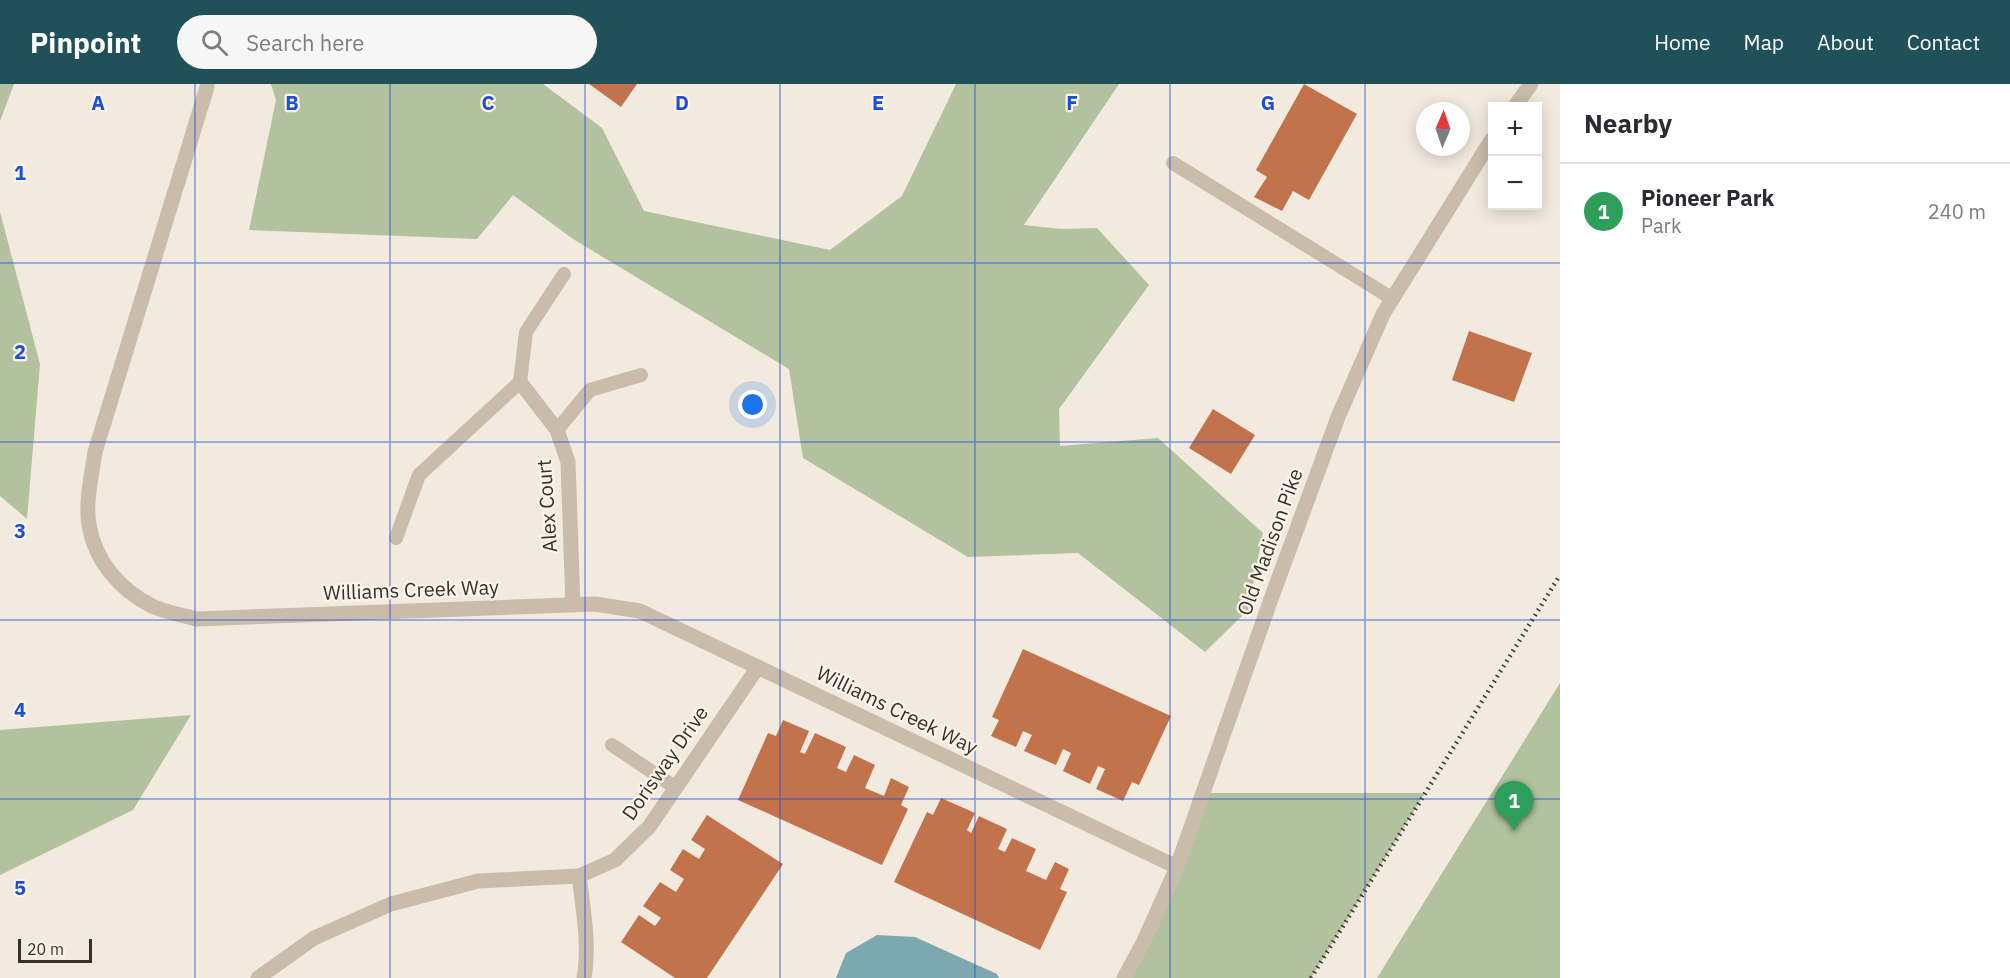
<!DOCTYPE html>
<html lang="en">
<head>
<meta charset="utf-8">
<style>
	body { margin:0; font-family:"IBM Plex Sans",sans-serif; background:#f7f7f7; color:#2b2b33 }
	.controls { position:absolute; right:18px; top:18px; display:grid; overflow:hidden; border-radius:0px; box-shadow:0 3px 15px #0003 }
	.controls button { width:54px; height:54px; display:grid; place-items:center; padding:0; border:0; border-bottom:2px solid #e1e1e2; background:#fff; color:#2b2b33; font:30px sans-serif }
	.compass { position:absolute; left:1416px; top:18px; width:54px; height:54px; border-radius:50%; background:#fff; box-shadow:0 3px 15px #0003; rotate:2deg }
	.scale { position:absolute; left:18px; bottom:15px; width:74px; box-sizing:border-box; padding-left:6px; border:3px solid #382f2a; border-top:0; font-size:16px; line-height:21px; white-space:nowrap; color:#382f2a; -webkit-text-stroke:4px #faf4eb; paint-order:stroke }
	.you { position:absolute; left:753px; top:321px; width:21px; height:21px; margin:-15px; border:4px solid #fff; border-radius:50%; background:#1a73e8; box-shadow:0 0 0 9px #1a73e833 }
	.badge { display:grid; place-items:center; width:39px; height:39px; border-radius:50%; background:#205059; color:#fff; font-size:20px; font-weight:700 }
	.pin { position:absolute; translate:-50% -50px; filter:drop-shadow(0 2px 3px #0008) }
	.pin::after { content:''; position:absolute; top:32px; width:21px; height:18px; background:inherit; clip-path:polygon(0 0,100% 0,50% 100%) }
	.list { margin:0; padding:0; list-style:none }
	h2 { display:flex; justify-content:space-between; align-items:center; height:78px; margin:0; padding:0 24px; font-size:26px }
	h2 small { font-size:20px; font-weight:400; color:#7c7c81 }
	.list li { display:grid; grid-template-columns:39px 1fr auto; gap:18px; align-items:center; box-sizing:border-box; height:96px; padding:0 24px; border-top:2px solid #e1e1e2 }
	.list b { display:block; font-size:22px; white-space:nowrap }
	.list p { margin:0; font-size:20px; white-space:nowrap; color:#7c7c81 }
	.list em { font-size:20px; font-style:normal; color:#7c7c81 }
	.icon { flex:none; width:33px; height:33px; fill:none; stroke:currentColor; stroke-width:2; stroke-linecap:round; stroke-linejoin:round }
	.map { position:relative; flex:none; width:1560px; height:894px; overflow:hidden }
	header { display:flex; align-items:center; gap:36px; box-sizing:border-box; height:84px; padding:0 30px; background:#205059; color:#fff }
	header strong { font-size:28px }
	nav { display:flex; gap:33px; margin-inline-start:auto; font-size:21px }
	.search { width:420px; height:54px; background:#f7f7f7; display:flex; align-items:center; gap:15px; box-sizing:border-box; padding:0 21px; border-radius:33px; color:#7c7c81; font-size:22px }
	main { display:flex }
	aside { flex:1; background:#fff }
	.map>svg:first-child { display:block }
	.green { fill:#b2c19e }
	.water { fill:#7ea8af }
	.building { fill:#c3734c }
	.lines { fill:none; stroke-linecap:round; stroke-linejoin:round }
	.service { stroke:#cabcaa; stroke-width:14 }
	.minor { stroke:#cabcaa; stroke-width:15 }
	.rail { stroke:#382f2a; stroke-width:4.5; stroke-dasharray:1.5 4.5; stroke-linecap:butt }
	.grid { fill:none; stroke:#1d4ed8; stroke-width:1.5; stroke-opacity:0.55 }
	.labels { text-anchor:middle; stroke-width:4.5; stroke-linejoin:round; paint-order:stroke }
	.street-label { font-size:20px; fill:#382f2a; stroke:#faf4eb }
	.grid-label { font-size:20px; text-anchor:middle; font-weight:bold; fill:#1d4ed8; stroke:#faf4eb; stroke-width:4.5; stroke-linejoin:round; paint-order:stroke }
</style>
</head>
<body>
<header>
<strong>Pinpoint</strong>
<div class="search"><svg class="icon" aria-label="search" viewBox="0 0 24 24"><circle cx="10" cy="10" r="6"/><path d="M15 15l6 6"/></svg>Search here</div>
<nav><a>Home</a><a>Map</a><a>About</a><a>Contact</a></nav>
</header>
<main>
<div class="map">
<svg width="1560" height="894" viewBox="0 0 1560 894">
	<rect width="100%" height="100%" fill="#f2eade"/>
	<g class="green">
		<polygon points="0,0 14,0 0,37"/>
		<polygon points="271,0 543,0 602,44 644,127 830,166 902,112 956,0 1119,0 1024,141 1061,145 1097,144 1149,201 1059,325 1060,362 1158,354 1263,449 1248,526 1205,568 1078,469 968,473 803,374 789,285 573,155 513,111 477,155 249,146 276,16"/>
		<polygon points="0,128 40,280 27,435 0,412"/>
		<polygon points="1560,599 1560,894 1377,894"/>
		<polygon points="191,631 133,726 0,791 0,646"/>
		<polygon points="1203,709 1425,709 1311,894 1124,894"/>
	</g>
	<polygon class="water" points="877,851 915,853 997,890 999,894 836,894 846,869"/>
	<g class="building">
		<polygon points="589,0 637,0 621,23"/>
		<polygon points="1304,0 1357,30 1309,116 1293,107 1282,127 1254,113 1267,93 1256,86"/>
		<polygon points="1469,247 1532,269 1514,318 1452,296"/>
		<polygon points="1213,325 1255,351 1231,390 1189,364"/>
		<polygon points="1023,565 1171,632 1139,701 1132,698 1123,717 1096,705 1105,685 1098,682 1090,700 1063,687 1071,669 1063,665 1056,681 1024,667 1032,651 1023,647 1016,663 991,652 999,636 992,633"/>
		<polygon points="783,636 809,647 800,668 805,670 815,649 846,663 837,684 846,688 854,671 875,681 865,704 884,712 891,694 909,703 901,721 908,725 882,781 738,716 768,649 776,652"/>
		<polygon points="941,714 975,729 967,746 971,749 979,732 1007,745 998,765 1005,768 1012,754 1036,765 1026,787 1046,796 1055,778 1069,785 1060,805 1067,808 1040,866 894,798 927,728 933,731"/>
		<polygon points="707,731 783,780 707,894 675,894 621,858 639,831 655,842 661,834 643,822 660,798 676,808 684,795 670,786 683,765 699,775 705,765 691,756"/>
	</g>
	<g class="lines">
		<g class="service">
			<polyline points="1173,79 1393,215"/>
			<polyline points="557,346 590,306 641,291"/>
			<polyline points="396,454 419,391 520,298 526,248 564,190"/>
			<polyline points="612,661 676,704"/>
		</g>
		<g class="minor">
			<path d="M207,3L95,368C92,391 85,417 89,441C95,477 120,506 152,522C165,528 182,531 196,535L595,520L640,527L1177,783"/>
			<polyline points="1515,22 1531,0"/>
			<polyline points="520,298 557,346 568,378 573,521"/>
			<path d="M579,792C583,825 590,861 584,894"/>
			<polyline points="258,894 314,854 391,820 478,797 579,792 615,776 649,743 758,583"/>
			<polyline points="1124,894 1143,859 1177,783 1271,515 1338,333 1383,230 1492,55"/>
		</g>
		<polyline class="rail" points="1311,894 1560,491"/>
	</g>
	<path class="grid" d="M195,0V894M390,0V894M585,0V894M780,0V894M975,0V894M1170,0V894M1365,0V894M0,179H1560M0,358H1560M0,536H1560M0,715H1560"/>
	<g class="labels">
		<g class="street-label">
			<text transform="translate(547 422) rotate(-94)" y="7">Alex Court</text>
			<text transform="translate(1270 458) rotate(-70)" y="7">Old Madison Pike</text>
			<text transform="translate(411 506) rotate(-2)" y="7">Williams Creek Way</text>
			<text transform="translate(897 626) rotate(26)" y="7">Williams Creek Way</text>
			<text transform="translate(665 679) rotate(-55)" y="7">Dorisway Drive</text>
		</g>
	</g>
	<g class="grid-label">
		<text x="98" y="26">A</text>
		<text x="292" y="26">B</text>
		<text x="488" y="26">C</text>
		<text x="682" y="26">D</text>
		<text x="878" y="26">E</text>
		<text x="1072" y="26">F</text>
		<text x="1268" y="26">G</text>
		<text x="20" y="96">1</text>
		<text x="20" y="275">2</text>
		<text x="20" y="454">3</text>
		<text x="20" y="633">4</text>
		<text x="20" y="811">5</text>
	</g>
</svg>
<div class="controls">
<button>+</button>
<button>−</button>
</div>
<svg class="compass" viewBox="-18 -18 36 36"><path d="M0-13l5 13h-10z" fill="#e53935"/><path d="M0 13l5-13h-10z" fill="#7c7c81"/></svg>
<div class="scale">20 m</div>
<div class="you"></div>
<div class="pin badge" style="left:1514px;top:747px;background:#2e9e5b">1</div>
</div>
<aside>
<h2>Nearby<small></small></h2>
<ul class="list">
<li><span class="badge" style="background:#2e9e5b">1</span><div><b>Pioneer Park</b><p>Park</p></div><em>240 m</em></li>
</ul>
</aside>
</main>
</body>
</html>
